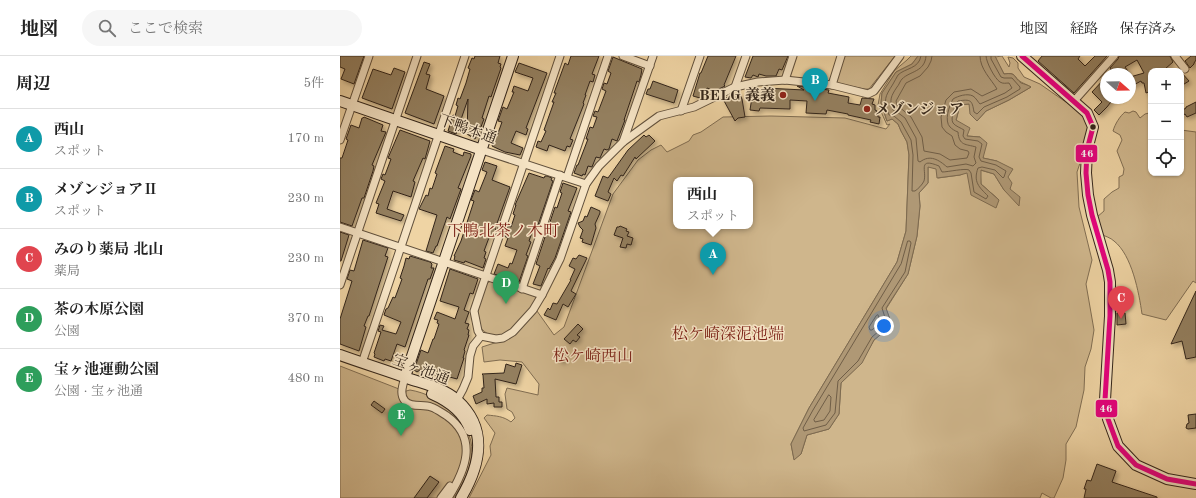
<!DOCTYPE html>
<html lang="ja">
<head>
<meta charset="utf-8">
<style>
	body { margin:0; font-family:"Old Standard TT","Noto Serif JP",serif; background:#f6f6f6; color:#222 }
	.controls { position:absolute; right:12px; top:12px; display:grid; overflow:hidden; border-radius:8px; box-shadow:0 1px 3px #0004 }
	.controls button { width:36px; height:36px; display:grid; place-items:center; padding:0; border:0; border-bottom:1px solid #e0e0e0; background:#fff; color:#222; font:20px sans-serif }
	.compass { position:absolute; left:760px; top:12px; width:36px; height:36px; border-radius:50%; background:#fff; box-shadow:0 1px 3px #0004; rotate:110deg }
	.you { position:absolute; left:544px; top:270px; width:14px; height:14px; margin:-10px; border:3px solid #fff; border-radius:50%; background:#1a73e8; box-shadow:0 0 0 6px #1a73e833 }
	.badge { display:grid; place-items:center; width:26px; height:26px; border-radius:50%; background:#db2777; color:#fff; font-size:13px; font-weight:700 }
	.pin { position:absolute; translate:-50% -33px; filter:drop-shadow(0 1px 2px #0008) }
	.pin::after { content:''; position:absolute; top:21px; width:14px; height:12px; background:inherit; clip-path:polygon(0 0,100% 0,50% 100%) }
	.popup { position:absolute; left:333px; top:121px; width:80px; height:52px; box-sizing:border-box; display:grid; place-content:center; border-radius:8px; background:#fff; filter:drop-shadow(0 1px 3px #0005); font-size:13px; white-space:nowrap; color:#767676 }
	.popup b { font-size:15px; color:#222 }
	.popup::after { content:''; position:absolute; left:50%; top:100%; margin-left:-8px; border:8px solid transparent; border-top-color:#fff }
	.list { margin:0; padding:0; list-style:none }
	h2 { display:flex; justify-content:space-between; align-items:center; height:52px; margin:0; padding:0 16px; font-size:17px }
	h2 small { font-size:13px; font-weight:400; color:#767676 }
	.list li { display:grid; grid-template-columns:26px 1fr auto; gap:12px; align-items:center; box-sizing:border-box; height:60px; padding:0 16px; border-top:1px solid #e0e0e0 }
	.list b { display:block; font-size:15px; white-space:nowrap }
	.list p { margin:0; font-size:13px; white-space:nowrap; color:#767676 }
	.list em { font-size:13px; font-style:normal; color:#767676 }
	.icon { flex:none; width:22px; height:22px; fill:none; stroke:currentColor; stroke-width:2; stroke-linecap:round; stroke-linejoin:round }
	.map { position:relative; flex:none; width:856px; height:442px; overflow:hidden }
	header { display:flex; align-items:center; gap:24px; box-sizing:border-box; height:56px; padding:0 20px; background:#fff; border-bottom:1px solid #e0e0e0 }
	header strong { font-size:19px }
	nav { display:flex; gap:22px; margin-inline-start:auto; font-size:14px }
	.search { width:280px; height:36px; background:#f6f6f6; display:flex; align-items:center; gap:10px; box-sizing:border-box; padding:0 14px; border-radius:22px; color:#767676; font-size:15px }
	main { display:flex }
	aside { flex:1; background:#fff }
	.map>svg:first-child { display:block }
	.green { fill:#cfb68c; stroke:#806d52; fill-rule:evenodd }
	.water { fill:#af9875; stroke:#7d6a50 }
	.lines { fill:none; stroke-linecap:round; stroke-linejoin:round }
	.shore { stroke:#705e47; stroke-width:1 }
	.building { fill:#948061; stroke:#322419; filter:url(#shadow) }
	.street-casing { stroke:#61503c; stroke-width:9 }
	.secondary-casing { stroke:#322419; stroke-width:12 }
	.street { stroke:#f5e3c4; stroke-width:7 }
	.secondary { stroke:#f5e3c4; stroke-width:10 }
	.bus-1-casing { stroke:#f5e3c4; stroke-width:8 }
	.bus-1 { stroke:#e5007d; stroke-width:5 }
	.poi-dot { fill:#8f2418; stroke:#f5e3c4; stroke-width:1.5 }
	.bus-dot { fill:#322419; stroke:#f5e3c4; stroke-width:1.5 }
	.labels { text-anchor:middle; stroke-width:3; stroke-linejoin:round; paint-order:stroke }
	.poi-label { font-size:15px; font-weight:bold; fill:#322419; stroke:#f5e3c4; text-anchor:end }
	.street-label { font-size:15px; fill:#322419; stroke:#f5e3c4 }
	.neighbourhood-label { font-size:16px; fill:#7a1f14; stroke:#f5e3c4 }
	.line-badge { stroke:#f5e3c4; stroke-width:1.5 }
	.badge-label { font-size:11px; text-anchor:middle; font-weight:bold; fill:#fff }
</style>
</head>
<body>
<header>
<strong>地図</strong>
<div class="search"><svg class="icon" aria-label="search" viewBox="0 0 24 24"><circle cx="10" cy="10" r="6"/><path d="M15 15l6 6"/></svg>ここで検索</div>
<nav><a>地図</a><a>経路</a><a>保存済み</a></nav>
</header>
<main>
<aside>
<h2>周辺<small>5件</small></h2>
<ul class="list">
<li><span class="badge" style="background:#0f9aa8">A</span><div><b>西山</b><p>スポット</p></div><em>170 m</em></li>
<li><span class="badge" style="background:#0f9aa8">B</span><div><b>メゾンジョアⅡ</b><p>スポット</p></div><em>230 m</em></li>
<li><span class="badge" style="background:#e0444e">C</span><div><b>みのり薬局 北山</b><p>薬局</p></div><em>230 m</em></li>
<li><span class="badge" style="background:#2e9e5b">D</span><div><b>茶の木原公園</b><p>公園</p></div><em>370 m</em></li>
<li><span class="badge" style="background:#2e9e5b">E</span><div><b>宝ヶ池運動公園</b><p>公園 · 宝ヶ池通</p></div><em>480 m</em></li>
</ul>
</aside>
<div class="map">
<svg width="856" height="442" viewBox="0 0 856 442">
	<defs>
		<filter id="shadow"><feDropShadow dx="2.5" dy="2.5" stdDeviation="2" flood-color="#0004"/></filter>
	</defs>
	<rect width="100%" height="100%" fill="#efd4a4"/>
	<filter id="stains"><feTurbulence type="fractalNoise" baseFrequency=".005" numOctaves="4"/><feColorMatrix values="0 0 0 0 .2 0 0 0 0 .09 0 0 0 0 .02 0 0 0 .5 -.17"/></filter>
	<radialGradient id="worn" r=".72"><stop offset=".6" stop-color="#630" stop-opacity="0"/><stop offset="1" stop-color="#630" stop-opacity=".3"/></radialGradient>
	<g class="green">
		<polygon points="505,0 555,0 529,33 525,33 498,28 496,23"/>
		<path d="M571,0H578L572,8L556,16L542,37L541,47L547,65L552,63L558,68L561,75L567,86L569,99L566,175L557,206L469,352L451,388L454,403L461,398L467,379L489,373L499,358L501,327L521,307L534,284L552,269L546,253L568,218L577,180L580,150L579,137L588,127V110L597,113L598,122L620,119L627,116L659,144L641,128L640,114L654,118L664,134L670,133L657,105L643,102L640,81L627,80L616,65L620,49L629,48L637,65L646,55L669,44L691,31C688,29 684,28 681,26C673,21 677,16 664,18L655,1L662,0L669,11L670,7L668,1L673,2L678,7V12L684,21L700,28L743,58L747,66L748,76L742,101L737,116L739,151L752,204L746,228L754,274L751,293L745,311L744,334L736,371L726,388V404L723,422L714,442H711L702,437L700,442H129L151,399L150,390L155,377L144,362L147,359C156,360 163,360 171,366L175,362L172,356L167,353L165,338L167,332L198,339L199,328L182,306L160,304L144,306L142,291L167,283L197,255L214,279L224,271L273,138L298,104L311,94L321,89L327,96L349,85L353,79L361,76L383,61L431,60L505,62L546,73L550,68L547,69L538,49L540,38L554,15L567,4ZM336,124H410V170H336Z"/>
		<path d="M793,55L796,56L800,62L805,58L809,57L811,60V117H841V74L856,76V227L853,225L826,264L802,258C799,237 792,199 774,185C771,182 765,180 760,178L757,161L764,155V143L772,136L779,132V121L783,119L784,113L777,95L782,84L780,79L773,75C775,68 780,60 785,56L789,57Z"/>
		<path d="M151,225L195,239L196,243L186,259L168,280C163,280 156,281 151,279C129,272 140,243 145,228Z"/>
		<polygon points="0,310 59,333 61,345 91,353 113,366 124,386 121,415 105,442 0,442"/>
		<path d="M70,334C101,339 138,368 131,403C129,417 121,430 114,442H111C123,419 139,394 121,370C118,366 115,362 110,359C100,353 81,349 69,345L65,341L66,335Z"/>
	</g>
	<path class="water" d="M578,0H655L664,18C677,16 673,21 681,27C684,28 688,29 691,31L669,44L646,55L637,65L630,58L629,48L620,49L616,64L630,72L627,80L640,81L647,87L643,102L657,105L673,113L668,121L672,127L670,133L680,141L679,150L664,134L654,118L641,114V128L659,144L656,152L631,139L627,117L620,119L597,122L596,113L588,111V127L579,137L580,150L577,180L568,218L546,252L552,269L534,284L522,307L501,327L499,358L489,373L467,379L461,398L454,404L451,388L469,352L557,206L566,175L569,99L567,86L561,75L558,68L552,63L547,65L541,47L542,37L556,16L572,8Z"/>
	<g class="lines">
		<g class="shore">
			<path d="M581,0C579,13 565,12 558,19C556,22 555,25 553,28C545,41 543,43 549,59L554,60L561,66L571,84L573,99L572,135H575C578,133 582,129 584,125C587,115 577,101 599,110L602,116C608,116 625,112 629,114L631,117L634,136L646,143L648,140C639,131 633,126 638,112L642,111L655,114L663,122L664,121L666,115L656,109L641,105L639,101L642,88L638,85L625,83L623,80L624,74C621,72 615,70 613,67C610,62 615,49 618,45C631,43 632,44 634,56L637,58L644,51L667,41L680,33V31L672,22H664L661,21L651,3V0"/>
			<path d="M586,0C585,16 570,15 562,23C560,25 559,29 557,31C551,40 549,44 553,54L557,56L565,62L576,82L578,105L580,106C590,98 599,104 607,111L626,108L633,110L636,107L634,101L636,91C626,88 619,90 618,76C615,75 612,73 610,71C604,65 609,50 613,43C618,40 627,37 633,40C636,42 638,46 640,48L665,37L672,32L669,27C666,27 663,28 660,26C655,23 646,6 646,0"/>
			<path d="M592,0L591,5L588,11L580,20L566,27L556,45L557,49L571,61L582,81L584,95L600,98L610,104L627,102L629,97L628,95L620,93L615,89L612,80L606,76L602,71L601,61L606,44L614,36L631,33L642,40L657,33C651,23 640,13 640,0"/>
			<polygon points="568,185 570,185 571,187 565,216 542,252 547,268 532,281 518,305 498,325 495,357 486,369 464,375 463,372 473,354 561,208"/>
			<polygon points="538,259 541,266 532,274 530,274 529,271 536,260"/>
			<polygon points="489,339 491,341 490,355 484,364 475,366 474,364"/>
		</g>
	</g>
	<g class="building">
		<polygon points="0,0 24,0 14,28 1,23 5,13 0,11"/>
		<polygon points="135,0 160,0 158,7 161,8 160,11 161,12 151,41 149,40 142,62 144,63 139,76 135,83 127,78 128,43 116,78 108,75 113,59 115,60 118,50 116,49 118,42 120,43 126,27 130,13 128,12 132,2 134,3"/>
		<polygon points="231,0 259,0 252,18 255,19 253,26 250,25 245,39 246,39 243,47 244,48 230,83 233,84 230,91 227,90 225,95 209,89 207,95 196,91 198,85 201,86 206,75 204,74 214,46 212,46 216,37 214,37 225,7 228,9"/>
		<polygon points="368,0 396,0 384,29 385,30 375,35 367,32 366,34 365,33 360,42 353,40 360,17 361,17"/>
		<polygon points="413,0 448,0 442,14 439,13 436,20 426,20 419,18 418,21 413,19 411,22 405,21"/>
		<polygon points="702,0 740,0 738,3 745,10 755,0 767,0 734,37 698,5"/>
		<polygon points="779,0 830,0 833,6 825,13 826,15 811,15 811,35 806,37 804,27 802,27 801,25 790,31 790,21 804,17 797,4 785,11 790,18 773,18 770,12 778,3"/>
		<polygon points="851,0 856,0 856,4 854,7 854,8 850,12 845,5"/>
		<polygon points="273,1 302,13 301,19 299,26 297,25 284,64 285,64 277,85 272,83 269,93 267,94 264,93 260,102 256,101 252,111 248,110 245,119 243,118 242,120 234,117 237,109 238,109 248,83 246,83 250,71 253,72 257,61 253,60 255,55 258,56 266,35 262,33 264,27 267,28 271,17 268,15"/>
		<polygon points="84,6 90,8 86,18 90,19 86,33 104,40 94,68 65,57"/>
		<polygon points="179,7 207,17 186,72 188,73 186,79 176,75 171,87 183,92 180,99 165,96 152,90 154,85 152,85 154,79 157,80 162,66 158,65 163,51 167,53 174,36 172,36 174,30 188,35 193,22 175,16"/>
		<polygon points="54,12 65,16 52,53 22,42 33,13 51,19"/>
		<polygon points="841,16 849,25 841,30"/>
		<polygon points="766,21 766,42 774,42 767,51 759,59 754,54 762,46 752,36"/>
		<polygon points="313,25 338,34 334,47 306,38 308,33 310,33"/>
		<polygon points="457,30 489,34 488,37 509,41 508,47 520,49 522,42 534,43 532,48 535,49 535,54 537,55 536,57 538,58 538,61 540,61 539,68 530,66 531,64 508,59 508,58 487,54 486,58 466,57 467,45 450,44 450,53 420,52 419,55 410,54 412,41 425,41 425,32 464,34"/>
		<polygon points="399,37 402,43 405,61 398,62 395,65 383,43"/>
		<polygon points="856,46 856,57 847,61 845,58 841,60 841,55 846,52 846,51"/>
		<polygon points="24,61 43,69 41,75 46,76 32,109 34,110 33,115 24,142 22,142 12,170 0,166 0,102 2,102 8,84 6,83 11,69 19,72 22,62 23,62"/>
		<polygon points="60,74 90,85 85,103 83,102 73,125 75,126 71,141 53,135 47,153 64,159 61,165 36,157 39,148 36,147 45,125 41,123 43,118 45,119 51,103 48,102"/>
		<polygon points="304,79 306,81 309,79 315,85 296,103 295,101 283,120 281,119 277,125 274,122 268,136 271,138 268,145 255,140 263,120 268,122 288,94"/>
		<polygon points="105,90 114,93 113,96 123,100 124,96 131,98 131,100 118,132 121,133 110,163 107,161 97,190 96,190 93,197 86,195 97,159 79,153 86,139 88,140 90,132 92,133 97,118 95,117"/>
		<polygon points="145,106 157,110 152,124 170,131 155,173 156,174 154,180 150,179 144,195 146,196 144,202 146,203 143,212 125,205 124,207 114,204 115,200 114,200 121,185 134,145 131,144 135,134 139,136 147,116 142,114"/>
		<polygon points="189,117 204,122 205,120 207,120 212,122 211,124 213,125 196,175 193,174 189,185 191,186 186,199 188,200 179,226 154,218 158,208 168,212 170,207 172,208 177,194 165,190 168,182 164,180 168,170 171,171 175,159 173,158 176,149 175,149"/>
		<polygon points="223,127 237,132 228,155 231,156 215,202 209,213 208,212 201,230 193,228 200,210 196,208 215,151 217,152 222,137 220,136"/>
		<polygon points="251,151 260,155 260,157 255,168 256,172 251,189 242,186 243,183 240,182 243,174 240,171 238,167 243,165 245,160 247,161"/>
		<polygon points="280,170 287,173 286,175 289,176 287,180 293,182 291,189 287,188 286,192 280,191 283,182 274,179 277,171 279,171"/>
		<polygon points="0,176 9,179 1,205 0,205"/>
		<polygon points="23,184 48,192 45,200 48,201 29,260 28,260 24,270 26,271 19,295 0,288 0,263 12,225 7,223 10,214 14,215"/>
		<polygon points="239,199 247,202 231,235 236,238 228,251 223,248 216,264 204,259 208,252 210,254 213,247 217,248 231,224 230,224 235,213 229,210 233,202 236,203"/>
		<polygon points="70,200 90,206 92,208 91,212 94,212 90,223 88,223 65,291 57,288 51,305 45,303 44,305 34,301 35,298 34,297 41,276 38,275 40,269 44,270 42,274 56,278 61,266 44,259 46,253 48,252 53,241 55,242 62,223 60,222 64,210 66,202 69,203"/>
		<polygon points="110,213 138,223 133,238 130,237 124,254 129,256 125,267 129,268 127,273 129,274 128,279 129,279 124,294 125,295 123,302 124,302 117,323 106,320 105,322 80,314 77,316 74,314 81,294 88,297 93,283 94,283 99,268 97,267 98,264 94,263 97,256 115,263 119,251 100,245"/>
		<polygon points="856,235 856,301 846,303 842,285 831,288"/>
		<polygon points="777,257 785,257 786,268 777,269"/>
		<polygon points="238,268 243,273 237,279 240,281 236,286 233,284 230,288 224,283"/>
		<polygon points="222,292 226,297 224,300 226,302 222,306 216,301 220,297 218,296"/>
		<polygon points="176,307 182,309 176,328 155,323 156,341 159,341 159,346 162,346 162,351 154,351 154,347 147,348 147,343 136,348 133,340 142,336 142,332 144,332 143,319 142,318 164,317 166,308 175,311"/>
		<polygon points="34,345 45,353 42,357 31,349"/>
		<polygon points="856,358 856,372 848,373 846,372 847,368 849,367 848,359"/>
		<polygon points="757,408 776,415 772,426 817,441 817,442 744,442 746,433 744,433 747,424 751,425"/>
		<polygon points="90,420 99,426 87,442 74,442"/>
	</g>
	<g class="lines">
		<defs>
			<g id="street">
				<polyline points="220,0 134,255 138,275 141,280 156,283 163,282 173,276 193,254 202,239 220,203 246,128 259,110 283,86 319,60 354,51 395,31 418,26 445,24 492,29 528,38 534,35 560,0"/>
				<polyline points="283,0 310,10"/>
				<polyline points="835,0 845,13"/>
				<polyline points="445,24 453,0"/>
				<polyline points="492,29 501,0"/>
				<polyline points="395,31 406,0"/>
				<polyline points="734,45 774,0"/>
				<polyline points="341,55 360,0"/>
				<polyline points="0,84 29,0"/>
				<polyline points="283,86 313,0"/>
				<polyline points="142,94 246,128"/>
				<polyline points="227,121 268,0"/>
				<polyline points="0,171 202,239"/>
				<polyline points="0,229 77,0"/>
				<polyline points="182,233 220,119"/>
				<polyline points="22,307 125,0"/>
				<path d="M65,321C63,329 59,338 65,345C71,352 83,348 91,351C97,353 102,357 107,360C139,383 125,415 108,442"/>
				<polyline points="117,344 123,333 128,321 130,300 133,290 141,280"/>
				<polyline points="101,442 110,430"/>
			</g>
			<g id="secondary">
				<polyline points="682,0 747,57 753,71 747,94 746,117 748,139 752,159 768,214 770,226 770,260 765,344 768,363 778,390 796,409 827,423 856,428"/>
				<polyline points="0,45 142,94"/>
				<path d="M0,299C22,307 45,314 67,322C84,328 104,332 117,344C149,373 140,410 121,442"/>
				<polyline points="65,321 173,0"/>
				<path d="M92,338C108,345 124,357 130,374"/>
			</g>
		</defs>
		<use href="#street" class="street-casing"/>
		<use href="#secondary" class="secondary-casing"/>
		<use href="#street" class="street"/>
		<use href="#secondary" class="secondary"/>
		<defs>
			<polyline id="bus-1" points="682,0 747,57 753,71 747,94 746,117 748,139 752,159 768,214 770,226 770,260 765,344 768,363 778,390 796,409 827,423 856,428"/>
		</defs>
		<use href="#bus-1" class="bus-1-casing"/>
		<use href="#bus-1" class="bus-1"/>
	</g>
	<g class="poi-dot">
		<circle cx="443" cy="39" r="4"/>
		<circle cx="527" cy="53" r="4"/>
	</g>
	<circle class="bus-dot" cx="753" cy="71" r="3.5"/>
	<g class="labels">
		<g class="poi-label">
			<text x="435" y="44">BELG 義義</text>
			<text x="535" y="58" text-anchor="start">メゾンジョア</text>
		</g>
		<g class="street-label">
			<text transform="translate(128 73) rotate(19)" y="5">下鴨本通</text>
			<text transform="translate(81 313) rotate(21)" y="5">宝ヶ池通</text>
		</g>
		<g class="neighbourhood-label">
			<text x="163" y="180">下鴨北茶ノ木町</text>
			<text x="388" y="283">松ケ崎深泥池端</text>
			<text x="253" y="305">松ケ崎西山</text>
		</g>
	</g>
	<g class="line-badge">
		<rect x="735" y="88" width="23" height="19" rx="4" fill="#e5007d"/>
		<rect x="755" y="343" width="23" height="19" rx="4" fill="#e5007d"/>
	</g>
	<g class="badge-label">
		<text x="747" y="101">46</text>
		<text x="766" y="356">46</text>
	</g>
	<rect width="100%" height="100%" filter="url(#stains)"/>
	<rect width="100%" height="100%" fill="url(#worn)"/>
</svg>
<div class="controls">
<button>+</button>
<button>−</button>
<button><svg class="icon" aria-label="locate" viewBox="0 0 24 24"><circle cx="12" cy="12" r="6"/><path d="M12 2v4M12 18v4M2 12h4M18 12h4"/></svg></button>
</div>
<svg class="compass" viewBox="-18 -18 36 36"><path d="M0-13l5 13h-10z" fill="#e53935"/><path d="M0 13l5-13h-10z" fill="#767676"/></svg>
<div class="you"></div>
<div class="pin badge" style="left:373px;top:219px;background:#0f9aa8">A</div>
<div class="popup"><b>西山</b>スポット</div>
<div class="pin badge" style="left:475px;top:45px;background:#0f9aa8">B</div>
<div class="pin badge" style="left:781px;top:263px;background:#e0444e">C</div>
<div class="pin badge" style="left:166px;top:248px;background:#2e9e5b">D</div>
<div class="pin badge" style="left:61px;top:380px;background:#2e9e5b">E</div>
</div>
</main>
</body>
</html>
